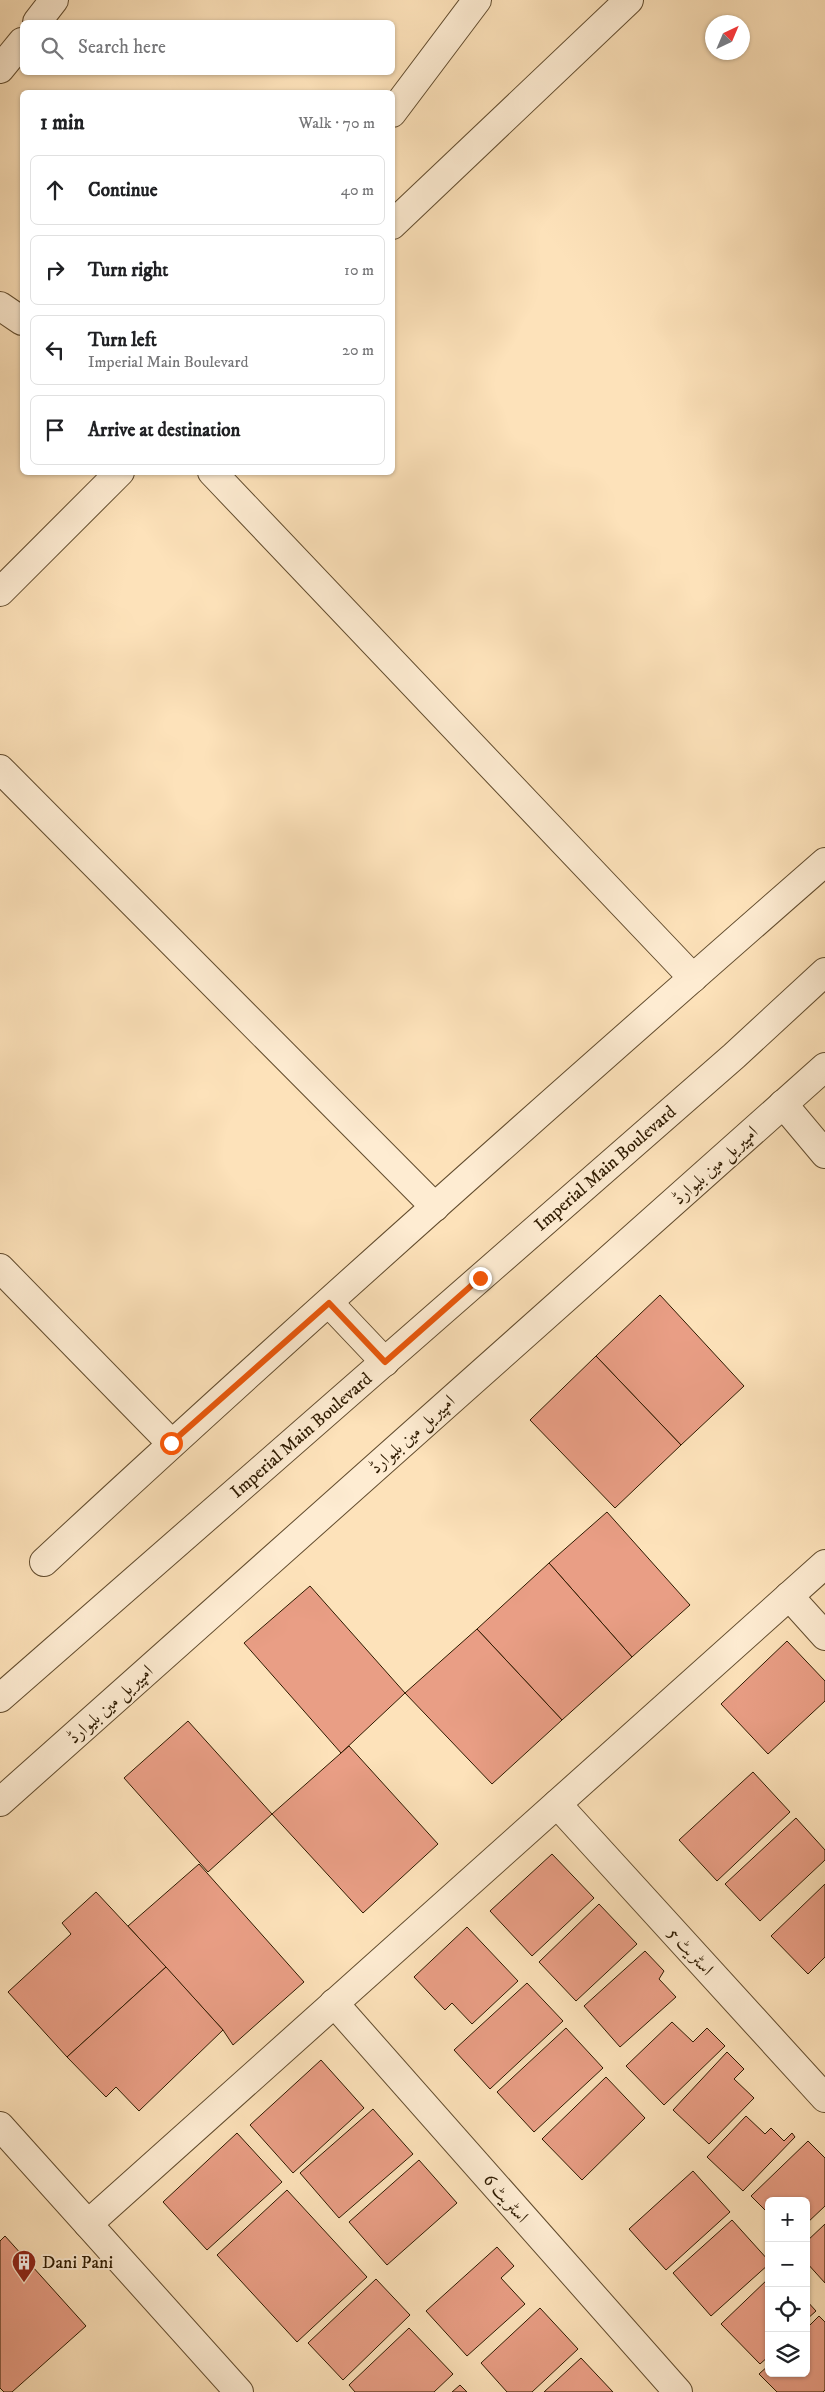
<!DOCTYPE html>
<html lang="en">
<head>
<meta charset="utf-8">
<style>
	body { margin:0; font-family:"IM FELL DW Pica",Amiri,serif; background:#f6f6f6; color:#202124 }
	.controls { position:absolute; right:15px; bottom:15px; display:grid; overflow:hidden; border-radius:8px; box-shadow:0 1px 4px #0004 }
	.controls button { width:45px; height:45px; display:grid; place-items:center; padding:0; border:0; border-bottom:1px solid #e0e0e0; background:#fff; color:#202124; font:25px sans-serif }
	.compass { position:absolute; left:705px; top:15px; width:45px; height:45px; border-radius:50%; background:#fff; box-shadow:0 1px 4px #0004; rotate:44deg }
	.stop { position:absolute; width:15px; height:15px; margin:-11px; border:4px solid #ea580c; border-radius:50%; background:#fff }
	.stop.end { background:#ea580c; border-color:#fff; box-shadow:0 1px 5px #0008 }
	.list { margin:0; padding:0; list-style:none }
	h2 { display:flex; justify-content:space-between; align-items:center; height:65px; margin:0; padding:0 20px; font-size:21px }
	h2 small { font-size:16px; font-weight:400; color:#757577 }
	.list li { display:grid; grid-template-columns:32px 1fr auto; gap:15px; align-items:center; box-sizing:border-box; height:70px; margin:0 10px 10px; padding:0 10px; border:1px solid #e0e0e0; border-radius:8px }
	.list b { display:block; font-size:19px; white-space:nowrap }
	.list p { margin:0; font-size:16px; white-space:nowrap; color:#757577 }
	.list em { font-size:16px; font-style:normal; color:#757577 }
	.icon { flex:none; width:28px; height:28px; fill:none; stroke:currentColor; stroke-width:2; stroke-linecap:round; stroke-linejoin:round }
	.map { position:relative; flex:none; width:825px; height:2392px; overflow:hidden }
	.search { position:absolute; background:#fff; box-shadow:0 1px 4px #0004; left:20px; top:20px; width:375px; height:55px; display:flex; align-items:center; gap:12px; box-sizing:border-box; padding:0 18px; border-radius:8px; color:#757577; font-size:19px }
	.panel { position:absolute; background:#fff; box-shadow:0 1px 4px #0004; left:20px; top:90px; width:375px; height:385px; border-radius:8px }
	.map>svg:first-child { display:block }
	.building { fill:#e99e85; stroke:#2e1a00 }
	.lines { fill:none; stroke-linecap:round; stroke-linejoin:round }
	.minor-casing { stroke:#624c2e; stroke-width:30 }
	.minor { stroke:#feecd2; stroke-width:28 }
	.route { stroke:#ea580c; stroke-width:6 }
	.labels { text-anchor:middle; stroke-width:4; stroke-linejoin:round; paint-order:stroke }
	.street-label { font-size:18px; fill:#2e1a00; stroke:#feecd2 }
	.poi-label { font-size:18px; fill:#2e1a00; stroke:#feecd2; text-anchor:start }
</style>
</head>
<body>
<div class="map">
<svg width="825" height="2392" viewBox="0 0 825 2392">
	<rect width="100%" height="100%" fill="#fde2ba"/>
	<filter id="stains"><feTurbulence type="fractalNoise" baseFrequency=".004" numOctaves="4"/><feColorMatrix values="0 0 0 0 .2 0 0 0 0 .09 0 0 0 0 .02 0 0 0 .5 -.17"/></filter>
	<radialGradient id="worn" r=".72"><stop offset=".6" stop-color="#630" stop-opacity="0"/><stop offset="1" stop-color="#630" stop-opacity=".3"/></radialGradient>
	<g class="building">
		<polygon points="660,1295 744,1386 681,1445 596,1356"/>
		<polygon points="596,1356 681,1445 615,1508 530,1420"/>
		<polygon points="607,1512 690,1605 632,1657 549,1563"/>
		<polygon points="549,1563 632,1657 562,1720 477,1629"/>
		<polygon points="310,1586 405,1693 341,1753 244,1643"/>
		<polygon points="477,1629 562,1720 492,1784 405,1693"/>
		<polygon points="787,1641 825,1681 825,1701 768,1754 721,1704"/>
		<polygon points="188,1721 272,1814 208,1872 124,1778"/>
		<polygon points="349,1746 438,1844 363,1913 272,1814"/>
		<polygon points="753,1772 790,1812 717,1881 679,1840"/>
		<polygon points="796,1818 825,1850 825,1860 760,1921 725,1884"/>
		<polygon points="552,1854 594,1898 532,1956 490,1911"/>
		<polygon points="199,1864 304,1982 233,2045 223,2030 128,1926"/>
		<polygon points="825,1884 825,1957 808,1974 771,1936"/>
		<polygon points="96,1892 166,1967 67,2057 8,1992 71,1934 62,1923"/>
		<polygon points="599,1904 637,1944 576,2001 539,1962"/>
		<polygon points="467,1927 518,1981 472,2024 452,2003 445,2010 414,1977"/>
		<polygon points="645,1951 664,1971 659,1979 676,1997 620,2047 584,2006"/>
		<polygon points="166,1967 223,2030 139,2111 116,2087 106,2097 67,2057"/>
		<polygon points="527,1983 563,2021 490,2089 454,2050"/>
		<polygon points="672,2022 693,2042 707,2028 725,2046 664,2105 626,2066"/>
		<polygon points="566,2028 603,2068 534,2132 497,2092"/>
		<polygon points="727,2052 744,2069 734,2079 754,2098 709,2144 673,2110"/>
		<polygon points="321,2060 364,2108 293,2173 250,2125"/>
		<polygon points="606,2077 645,2118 582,2180 542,2139"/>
		<polygon points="373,2109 413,2154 339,2218 300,2173"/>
		<polygon points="746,2116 765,2134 771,2128 784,2141 792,2133 795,2137 743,2191 707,2157"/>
		<polygon points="237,2133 282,2182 207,2250 163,2202"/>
		<polygon points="808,2141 825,2158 825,2206 806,2224 806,2201 769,2201 769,2214 751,2196"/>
		<polygon points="419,2160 457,2203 387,2265 349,2222"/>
		<polygon points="693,2171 730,2212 666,2270 629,2229"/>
		<polygon points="287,2190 367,2277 297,2342 217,2255"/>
		<polygon points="732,2220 769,2261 769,2264 711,2316 673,2273"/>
		<polygon points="825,2224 825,2283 806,2262 806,2242"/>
		<polygon points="5,2236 86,2326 12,2392 4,2392 0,2388 0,2241"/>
		<polygon points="497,2247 514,2266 501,2278 525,2304 467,2356 426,2311"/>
		<polygon points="769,2278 769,2356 760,2364 721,2324"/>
		<polygon points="376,2279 410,2315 343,2380 308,2343"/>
		<polygon points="806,2300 816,2311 806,2320"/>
		<polygon points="540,2308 578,2349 532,2392 507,2392 481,2363"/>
		<polygon points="819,2316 825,2322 825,2390 823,2392 777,2392 759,2374 769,2365 769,2373 806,2373 806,2329"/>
		<polygon points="409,2328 453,2374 434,2392 355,2392 349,2385"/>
		<polygon points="581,2358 613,2392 544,2392"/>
		<polygon points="460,2385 467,2392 452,2392"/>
	</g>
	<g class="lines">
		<defs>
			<g id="minor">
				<polyline points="37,22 54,0"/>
				<polyline points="0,69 22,42"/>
				<polyline points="392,113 477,0"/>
				<polyline points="392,225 629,0"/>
				<polyline points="0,306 22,321"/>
				<polyline points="212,472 693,978"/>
				<polyline points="0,592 120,472"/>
				<polyline points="0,769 435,1207"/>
				<polyline points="783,1104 825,1154"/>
				<polyline points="0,1268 171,1443"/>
				<polyline points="329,1303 385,1362"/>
				<path d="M44,1562C300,1324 562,1092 825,862"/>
				<polyline points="789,1596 825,1636"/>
				<polyline points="0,1698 734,1056 825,972"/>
				<polyline points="0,1802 825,1067"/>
				<polyline points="557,1804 825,2098"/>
				<polyline points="334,2003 678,2392"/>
				<polyline points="0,2126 239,2392"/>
				<polyline points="88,2224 825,1564"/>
			</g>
		</defs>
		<use href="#minor" class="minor-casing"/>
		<use href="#minor" class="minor"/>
	</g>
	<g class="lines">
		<polyline class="route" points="171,1443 329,1303 385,1362 480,1278"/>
	</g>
	<defs>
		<symbol id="building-pin" viewBox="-11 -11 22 30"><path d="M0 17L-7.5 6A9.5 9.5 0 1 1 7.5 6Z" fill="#8f2418" stroke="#feecd2"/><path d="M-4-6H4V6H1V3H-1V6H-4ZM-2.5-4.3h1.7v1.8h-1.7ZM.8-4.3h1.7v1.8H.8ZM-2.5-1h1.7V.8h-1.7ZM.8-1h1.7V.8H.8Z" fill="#fff"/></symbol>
	</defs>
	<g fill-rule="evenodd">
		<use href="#building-pin" x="10" y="2248" width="28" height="38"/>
	</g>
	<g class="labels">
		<g class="street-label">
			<text transform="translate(715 1165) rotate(-42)" y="6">امپیریل مین بلیوارڈ</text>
			<text transform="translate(605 1168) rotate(-41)" y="6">Imperial Main Boulevard</text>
			<text transform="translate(412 1434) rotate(-42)" y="6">امپیریل مین بلیوارڈ</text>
			<text transform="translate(301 1435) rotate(-41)" y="6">Imperial Main Boulevard</text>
			<text transform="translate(110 1704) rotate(-42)" y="6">امپیریل مین بلیوارڈ</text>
			<text transform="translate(691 1951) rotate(48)" y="6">اسٹریٹ 5</text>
			<text transform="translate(506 2198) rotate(49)" y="6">اسٹریٹ 6</text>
		</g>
		<g class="poi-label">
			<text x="42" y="2268">Dani Pani</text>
		</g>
	</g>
	<rect width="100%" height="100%" filter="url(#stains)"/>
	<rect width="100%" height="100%" fill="url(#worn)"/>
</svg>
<div class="controls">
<button>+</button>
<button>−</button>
<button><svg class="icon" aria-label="locate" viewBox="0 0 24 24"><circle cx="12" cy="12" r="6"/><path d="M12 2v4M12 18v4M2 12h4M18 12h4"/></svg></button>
<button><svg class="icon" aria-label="layers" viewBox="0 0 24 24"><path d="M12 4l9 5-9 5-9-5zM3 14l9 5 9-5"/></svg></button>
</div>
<svg class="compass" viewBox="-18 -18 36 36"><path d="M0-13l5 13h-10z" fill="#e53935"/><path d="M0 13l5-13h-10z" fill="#757577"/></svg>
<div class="stop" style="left:171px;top:1443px"></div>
<div class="stop end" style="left:480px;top:1278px"></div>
<div class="search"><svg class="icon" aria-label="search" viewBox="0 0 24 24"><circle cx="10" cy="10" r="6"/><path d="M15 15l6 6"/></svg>Search here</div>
<section class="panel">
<h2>1 min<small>Walk · 70 m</small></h2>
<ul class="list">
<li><svg class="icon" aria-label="ahead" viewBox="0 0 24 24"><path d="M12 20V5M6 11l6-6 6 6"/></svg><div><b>Continue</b></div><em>40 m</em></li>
<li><svg class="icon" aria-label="right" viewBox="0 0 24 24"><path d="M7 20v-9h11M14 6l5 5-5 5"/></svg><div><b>Turn right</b></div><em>10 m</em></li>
<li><svg class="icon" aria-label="left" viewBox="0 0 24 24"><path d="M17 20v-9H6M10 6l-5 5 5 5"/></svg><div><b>Turn left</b><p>Imperial Main Boulevard</p></div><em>20 m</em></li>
<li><svg class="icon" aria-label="arrive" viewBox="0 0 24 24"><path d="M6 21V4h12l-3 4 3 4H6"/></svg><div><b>Arrive at destination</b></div></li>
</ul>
</section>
</div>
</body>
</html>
